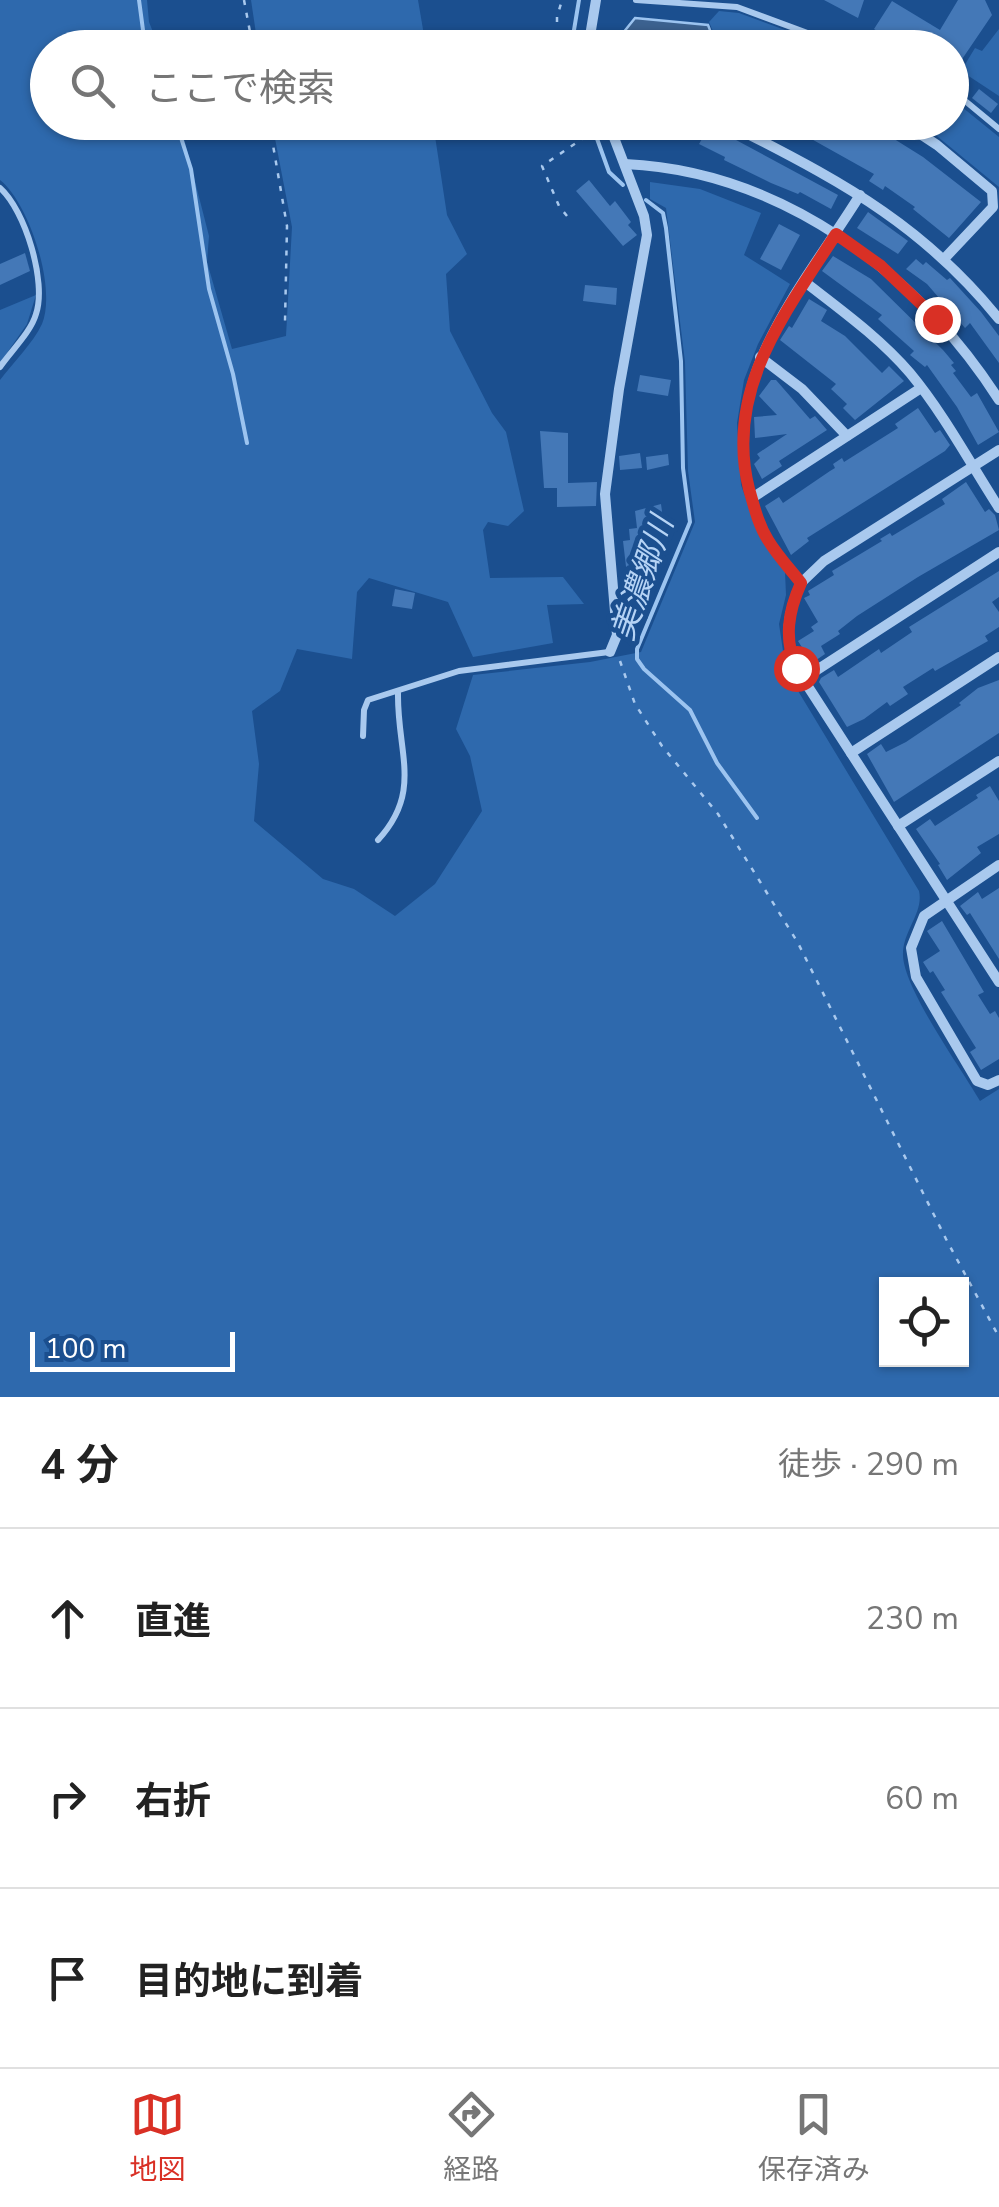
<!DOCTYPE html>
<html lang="ja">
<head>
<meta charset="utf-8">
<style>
	body { margin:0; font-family:"Nunito Sans","Noto Sans JP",sans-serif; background:#f6f6f6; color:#222 }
	.controls { position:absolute; right:30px; bottom:30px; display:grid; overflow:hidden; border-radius:0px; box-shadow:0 2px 8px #0004 }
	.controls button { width:90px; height:90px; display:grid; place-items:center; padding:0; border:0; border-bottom:2px solid #e0e0e0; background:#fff; color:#222; font:50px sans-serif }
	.scale { position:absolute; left:30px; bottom:25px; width:205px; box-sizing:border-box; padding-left:10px; border:5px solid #fff; border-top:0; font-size:28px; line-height:35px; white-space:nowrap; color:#fff; -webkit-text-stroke:8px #1b4f8f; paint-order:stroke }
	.stop { position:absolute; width:30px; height:30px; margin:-22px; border:8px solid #d93025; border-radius:50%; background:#fff }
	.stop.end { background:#d93025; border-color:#fff; box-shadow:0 2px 10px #0008 }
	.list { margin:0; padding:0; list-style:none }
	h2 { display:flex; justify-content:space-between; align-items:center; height:130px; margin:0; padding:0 40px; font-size:42px }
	h2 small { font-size:32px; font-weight:400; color:#767676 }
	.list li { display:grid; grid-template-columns:65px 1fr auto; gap:30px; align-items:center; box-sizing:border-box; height:180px; padding:0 40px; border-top:2px solid #e0e0e0 }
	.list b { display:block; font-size:38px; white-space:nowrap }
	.list em { font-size:32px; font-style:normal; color:#767676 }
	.icon { flex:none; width:55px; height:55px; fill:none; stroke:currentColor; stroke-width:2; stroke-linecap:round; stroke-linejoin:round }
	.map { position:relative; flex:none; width:999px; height:1397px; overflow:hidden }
	.search { position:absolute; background:#fff; box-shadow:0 2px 8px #0004; left:30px; right:30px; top:30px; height:110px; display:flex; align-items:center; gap:25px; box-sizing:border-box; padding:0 35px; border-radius:55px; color:#767676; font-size:38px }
	.sheet { height:670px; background:#fff }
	nav { display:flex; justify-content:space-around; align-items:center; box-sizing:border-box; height:140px; border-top:2px solid #e0e0e0; background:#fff; font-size:28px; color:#767676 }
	nav a { display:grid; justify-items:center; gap:5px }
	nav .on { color:#d93025 }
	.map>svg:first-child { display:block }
	.green { fill:#2e69ad; fill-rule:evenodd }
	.water { fill:#3c6290; stroke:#9cc4f0; stroke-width:2.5 }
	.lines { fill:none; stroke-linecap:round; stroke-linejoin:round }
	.stream { stroke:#9cc4f0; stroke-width:4 }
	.building { fill:#4478b7 }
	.path { stroke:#a9c9ee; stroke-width:2.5; stroke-dasharray:5 8; stroke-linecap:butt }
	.service { stroke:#a9c9ee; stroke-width:6 }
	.minor { stroke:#a9c9ee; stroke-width:10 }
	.route { stroke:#d93025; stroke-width:12 }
	.labels { text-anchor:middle; stroke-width:10; stroke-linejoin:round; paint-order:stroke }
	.water-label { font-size:32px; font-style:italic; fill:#b5d3f5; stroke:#1b4f8f }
</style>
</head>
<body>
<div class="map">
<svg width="999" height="1397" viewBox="0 0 999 1397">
	<rect width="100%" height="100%" fill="#1b4f8f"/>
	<g class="green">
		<path d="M0,0H147L149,22L159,47L48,48V122L180,123L209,236L207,262L232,349L286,336L292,227L272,123H433L447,215L467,254L446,274L450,331L492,413L506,432L524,511L508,526L488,522L483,530L490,578L563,577L584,604L547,605L553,643L473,657L448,602L369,578L357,592L352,659L297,649L280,691L252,711L259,764L254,821L323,879L354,889L395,916L435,884L482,811L470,756L456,729L473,675L590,662L641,652L695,522L688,471L685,362L666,208L650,199V182L700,189L761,213L744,255L790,284L758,344L744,380L737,423L741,485L759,534L785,572L786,595L779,624L786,671L919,891C924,913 902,931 903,956C905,991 961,1068 980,1101L999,1089V1397H0V380C13,363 33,343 42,324C57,288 29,203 0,180ZM886,1284H962V1360H886Z"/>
		<polygon points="251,0 418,0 426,47 258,47"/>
		<polygon points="719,11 739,13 831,47 741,47 715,36 709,22"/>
		<polygon points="999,29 999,96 961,71 975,48 982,51"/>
		<polygon points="952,99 999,137 999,187 921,123 952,122"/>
		<polygon points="36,295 27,324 0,363 0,310"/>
	</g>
	<polygon class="water" points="635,18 708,25 713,38 708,47 622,47 623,33"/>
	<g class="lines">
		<g class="stream">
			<polyline points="139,0 143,30 151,48"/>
			<polyline points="571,48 579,0"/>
			<polyline points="176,122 191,169 209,289 233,374 247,443"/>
			<polyline points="591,122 609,172 623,185"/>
			<polyline points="646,200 663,213 666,228 681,361 683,468 690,522 637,649 637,659 644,669 690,710 717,763 757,818"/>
		</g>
	</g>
	<g class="building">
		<polygon points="824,0 864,0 858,18"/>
		<polygon points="958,0 985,0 992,15 952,74 952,48 903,48 874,29 892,1 940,30"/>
		<polygon points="979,89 998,104 991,113 972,98"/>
		<polygon points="673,122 720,122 727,126 723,133 838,195 831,209 800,192 798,194 771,183 724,160 725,157 699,144 702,139 695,133"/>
		<polygon points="781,122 867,122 923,157 981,202 949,238 913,209 915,207 885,186 883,190 869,181 874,174"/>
		<polygon points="589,180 610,206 615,201 631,222 628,225 637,235 623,246 576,191"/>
		<polygon points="868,212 908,241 898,254 857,228"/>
		<polygon points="779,224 800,235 781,270 760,259"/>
		<polygon points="25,253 30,271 0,285 0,264"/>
		<polygon points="833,256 871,279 943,350 954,363 951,365 956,371 953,373 971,397 977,393 999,432 978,445 957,407 927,365 925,367 910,355 914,351 878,319 882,315 822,271"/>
		<polygon points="916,259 923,265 926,262 947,280 950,278 981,312 999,336 999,363 970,323 965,328 927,284 906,269"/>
		<polygon points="585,285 617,288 616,305 583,301"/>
		<polygon points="809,299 827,310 821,321 845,336 882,373 889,366 904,381 855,420 843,408 847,404 831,389 836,384 780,340 789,326 792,328"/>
		<polygon points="640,375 671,380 668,396 637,391"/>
		<polygon points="771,380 776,380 810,419 815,416 827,430 779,461 782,466 762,479 754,464 760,458 757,454 787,434 755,438 754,417 777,415 759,396"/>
		<polygon points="918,408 935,433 940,430 950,445 945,451 807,538 809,541 791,555 765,506 779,497 783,503 830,471 835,468 833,464 842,458 844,462 898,428 895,424"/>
		<polygon points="540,431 568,433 568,483 597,482 596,506 557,507 557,488 544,488"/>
		<polygon points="640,453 642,468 620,470 619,456"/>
		<polygon points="668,454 669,465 647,470 646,457"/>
		<polygon points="966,482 985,512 989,509 995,515 999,530 918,577 857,616 838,631 840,634 821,646 825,654 812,663 798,641 814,631 811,627 818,622 804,598 810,595 808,591 834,575 832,571 882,541 880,539 890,533 892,536 945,504 942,499"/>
		<polygon points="661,504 667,548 653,550 655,570 639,573 642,590 629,592 623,541 630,540 629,529 637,528 635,511"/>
		<polygon points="999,571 999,597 992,602 999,612 999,627 985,636 988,641 935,671 933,668 903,687 908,694 890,706 887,702 864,719 847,727 819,682 821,678 834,670 838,677 879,649 881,653 912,632 909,627"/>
		<polygon points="395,589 415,593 412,609 392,606"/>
		<polygon points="999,680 999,733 894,802 867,754 881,744 886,752 906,742 961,705 959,703 978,688"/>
		<polygon points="990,786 999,801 999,834 977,847 981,853 947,880 938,865 940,864 916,829 930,819 935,826 978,798 976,795"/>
		<polygon points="999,888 999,959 970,913 967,915 960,906 978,892 982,899"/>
		<polygon points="942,921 984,992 978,995 990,1014 995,1011 999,1018 999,1059 981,1070 970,1052 976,1048 941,992 945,990 933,971 930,973 923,962 940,951 927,931"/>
	</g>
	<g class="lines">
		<g class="path">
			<polyline points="244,0 253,48"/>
			<polyline points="557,48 557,17 562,0"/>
			<polyline points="269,122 287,226 285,322"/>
			<polyline points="567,216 559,206 542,166 582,139 575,122"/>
			<polyline points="620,661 635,704 662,746 718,814 798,943 946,1239 999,1337"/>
		</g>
		<g class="service">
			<polyline points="636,0 737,7 848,48"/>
			<polyline points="952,90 999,129"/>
			<path d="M0,188C25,210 47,282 36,314C31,332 11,351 0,367"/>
			<polyline points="363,736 364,710 368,700 459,671 609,652"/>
			<path d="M378,840C423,791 397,753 398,693"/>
		</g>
		<g class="minor">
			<polyline points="588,48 596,0"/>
			<polyline points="608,122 644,216 647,235 619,389 605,494 617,635 610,652"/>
			<path d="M744,122L746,133C848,185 925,228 999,319"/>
			<polyline points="902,122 937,145 992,191 993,207 944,259"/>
			<path d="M625,164C780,171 917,272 999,400"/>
			<path d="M860,195C805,284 720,376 749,489C754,507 758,524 768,540C777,555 790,569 801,583C787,612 784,638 796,668L999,982"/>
			<path d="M805,282C841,310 880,338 910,373C944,414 970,463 999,508"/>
			<polyline points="760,357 802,389 847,436"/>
			<polyline points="752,498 921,388"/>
			<polyline points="801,583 824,561 999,450"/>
			<polyline points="803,679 999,552"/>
			<polyline points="851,753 999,657"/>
			<polyline points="898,826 999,761"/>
			<polyline points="999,865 924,916 911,948 916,977 977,1081 988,1085 999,1080"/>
		</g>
	</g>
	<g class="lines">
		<path class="route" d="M796,668C784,638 788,612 801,583C790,569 777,555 768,540C758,524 754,506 749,489C724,390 785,313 836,234L881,266L937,319"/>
	</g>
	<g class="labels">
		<g class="water-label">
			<text transform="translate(642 578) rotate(-71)" y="11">美濃郷川</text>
		</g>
	</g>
</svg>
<div class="controls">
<button><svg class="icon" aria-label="locate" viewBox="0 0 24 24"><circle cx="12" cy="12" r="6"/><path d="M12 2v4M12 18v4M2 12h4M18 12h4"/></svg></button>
</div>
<div class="scale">100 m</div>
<div class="stop" style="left:796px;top:668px"></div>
<div class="stop end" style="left:937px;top:319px"></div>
<div class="search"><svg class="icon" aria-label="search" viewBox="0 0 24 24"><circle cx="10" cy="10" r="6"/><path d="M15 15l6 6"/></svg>ここで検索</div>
</div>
<section class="sheet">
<h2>4 分<small>徒歩 · 290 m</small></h2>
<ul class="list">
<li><svg class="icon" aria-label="ahead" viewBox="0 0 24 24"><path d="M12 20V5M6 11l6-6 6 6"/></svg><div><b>直進</b></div><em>230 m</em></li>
<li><svg class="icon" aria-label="right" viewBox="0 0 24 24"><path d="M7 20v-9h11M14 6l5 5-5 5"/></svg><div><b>右折</b></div><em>60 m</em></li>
<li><svg class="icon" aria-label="arrive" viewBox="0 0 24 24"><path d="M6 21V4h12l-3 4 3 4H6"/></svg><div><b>目的地に到着</b></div></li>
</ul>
</section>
<nav>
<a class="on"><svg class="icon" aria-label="map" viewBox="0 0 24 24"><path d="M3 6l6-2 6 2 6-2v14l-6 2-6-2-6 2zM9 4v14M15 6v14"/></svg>地図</a>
<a><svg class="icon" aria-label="directions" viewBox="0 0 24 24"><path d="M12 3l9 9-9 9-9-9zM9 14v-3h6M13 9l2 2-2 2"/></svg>経路</a>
<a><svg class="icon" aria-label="saved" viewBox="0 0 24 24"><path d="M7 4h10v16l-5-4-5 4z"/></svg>保存済み</a>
</nav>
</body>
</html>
